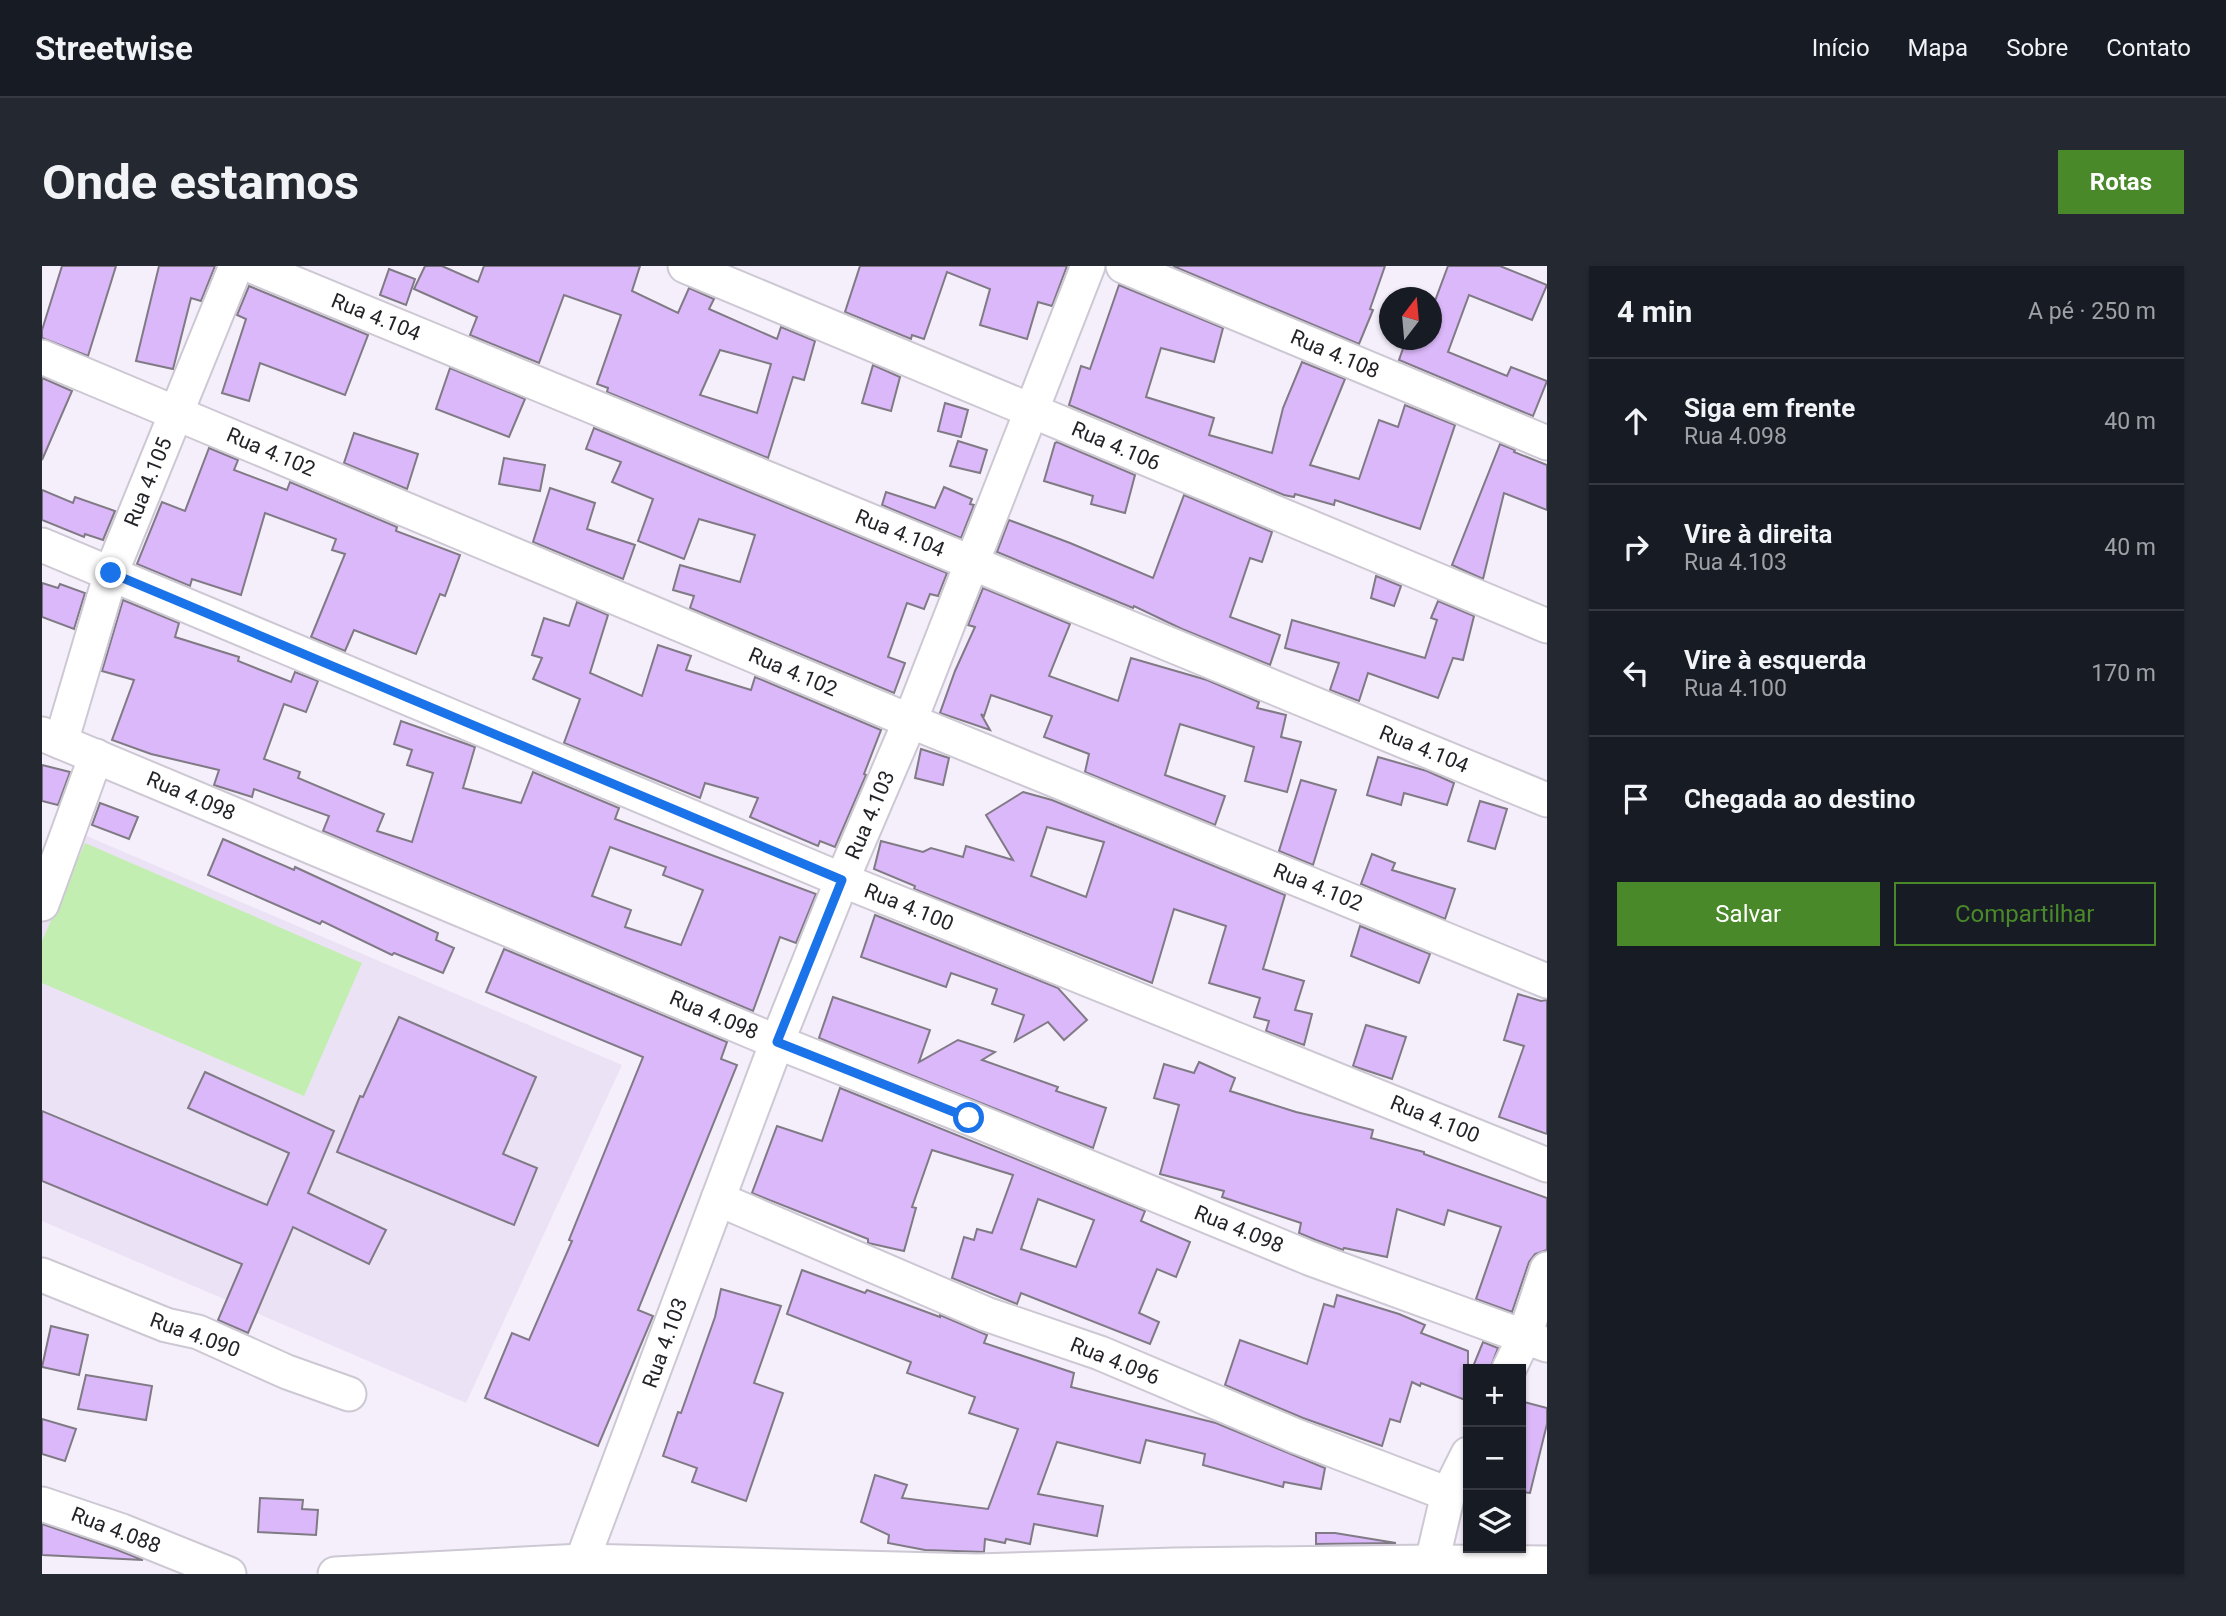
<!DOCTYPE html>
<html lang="pt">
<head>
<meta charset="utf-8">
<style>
	body { margin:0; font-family:Roboto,sans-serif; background:#242831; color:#f1f3f6 }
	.controls { position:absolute; right:21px; bottom:21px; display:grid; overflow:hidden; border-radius:0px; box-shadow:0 2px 5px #0004 }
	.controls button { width:63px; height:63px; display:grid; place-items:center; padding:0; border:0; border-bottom:2px solid #363941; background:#171b24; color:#f1f3f6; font:35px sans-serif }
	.compass { position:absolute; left:1337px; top:21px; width:63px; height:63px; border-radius:50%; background:#171b24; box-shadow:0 2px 5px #0004; rotate:16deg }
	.stop { position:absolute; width:21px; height:21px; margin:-16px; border:5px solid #1a73e8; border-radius:50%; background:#fff }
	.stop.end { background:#1a73e8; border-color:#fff; box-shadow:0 2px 7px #0008 }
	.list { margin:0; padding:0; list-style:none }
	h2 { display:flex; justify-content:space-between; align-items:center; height:91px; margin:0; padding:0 28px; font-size:30px }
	h2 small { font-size:23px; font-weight:400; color:#9ea1a6 }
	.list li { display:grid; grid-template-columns:46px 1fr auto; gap:21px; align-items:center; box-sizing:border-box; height:126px; padding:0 28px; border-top:2px solid #363941 }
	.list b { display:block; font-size:26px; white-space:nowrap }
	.list p { margin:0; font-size:23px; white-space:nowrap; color:#9ea1a6 }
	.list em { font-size:23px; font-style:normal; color:#9ea1a6 }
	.actions { display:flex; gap:14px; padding:21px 28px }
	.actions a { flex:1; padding:16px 0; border:2px solid #498929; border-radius:0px; text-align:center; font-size:24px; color:#498929 }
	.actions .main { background:#498929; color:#fff }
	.icon { flex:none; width:38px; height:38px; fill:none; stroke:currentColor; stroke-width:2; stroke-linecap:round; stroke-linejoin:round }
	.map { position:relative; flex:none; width:1505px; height:1308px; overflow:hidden; border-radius:0px }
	header { display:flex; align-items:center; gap:42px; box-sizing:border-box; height:98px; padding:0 35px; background:#171b24; border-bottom:2px solid #363941 }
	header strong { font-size:33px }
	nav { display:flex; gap:38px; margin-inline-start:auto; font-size:24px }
	.intro { display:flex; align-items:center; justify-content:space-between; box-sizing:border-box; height:168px; padding:0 42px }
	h1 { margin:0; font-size:49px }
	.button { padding:18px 32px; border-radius:0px; background:#498929; color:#fff; font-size:24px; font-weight:700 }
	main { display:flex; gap:42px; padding:0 42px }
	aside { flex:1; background:#171b24; border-radius:0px; box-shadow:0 2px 5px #0004 }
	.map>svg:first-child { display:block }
	.built { fill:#ece2f5 }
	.green { fill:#c2eeb1 }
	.building { fill:#dbb8f9; stroke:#7f7a84; stroke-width:2; fill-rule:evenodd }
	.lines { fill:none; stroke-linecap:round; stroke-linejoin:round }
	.minor-casing { stroke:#cdc8d3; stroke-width:37 }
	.minor { stroke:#fff; stroke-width:33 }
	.route { stroke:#1a73e8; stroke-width:9 }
	.labels { text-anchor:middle; stroke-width:6; stroke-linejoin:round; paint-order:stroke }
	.street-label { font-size:21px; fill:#252328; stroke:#fff }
</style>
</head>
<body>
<header>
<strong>Streetwise</strong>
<nav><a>Início</a><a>Mapa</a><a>Sobre</a><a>Contato</a></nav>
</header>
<div class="intro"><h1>Onde estamos</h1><a class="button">Rotas</a></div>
<main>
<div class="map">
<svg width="1505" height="1308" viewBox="0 0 1505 1308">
	<rect width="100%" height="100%" fill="#f5effb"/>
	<polygon class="built" points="19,559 580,799 424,1137 0,955 0,609"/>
	<polygon class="green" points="43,577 320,697 262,830 0,717 0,675"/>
	<g class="building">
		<polygon points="20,0 74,0 46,90 0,72 0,64"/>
		<polygon points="117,0 173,0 159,35 149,32 131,103 94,95"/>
		<path d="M383,0H400L436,16L442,0H598L590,25L636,47L647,22L672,33L667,43L735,73L739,61L773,75L762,114L751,111L726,192L565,126L566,122L555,118L579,49L522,29L497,97L428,69L435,51L372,23ZM678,84L729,98L715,147L658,129Z"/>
		<polygon points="818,0 1025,0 1010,40 996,36 985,73 938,59 948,23 905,6 882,73 870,69 869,73 803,46"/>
		<polygon points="1131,0 1343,0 1328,43 1331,44 1317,78"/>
		<polygon points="1406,0 1458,0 1505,19 1490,54 1427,29 1406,86 1465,110 1469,101 1505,115 1491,150 1357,94 1364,74 1390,74 1390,43"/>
		<polygon points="347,3 373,13 364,39 338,29"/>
		<polygon points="1077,19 1181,62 1172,96 1119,82 1104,131 1172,152 1167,169 1230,187 1241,142 1260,96 1303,113 1268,199 1317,213 1337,154 1356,161 1363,139 1413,159 1378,263 1293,234 1292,239 1253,228 1252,231 1242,229 1027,139 1039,100 1048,103"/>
		<polygon points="207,20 326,69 303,129 218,97 207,135 180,127 204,53 195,49"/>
		<polygon points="831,99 858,111 849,145 820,137"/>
		<polygon points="408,102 483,133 467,171 394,143"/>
		<polygon points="0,112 30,125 0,194"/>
		<polygon points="903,137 926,144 919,171 896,165"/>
		<polygon points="552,162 905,307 896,330 888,328 882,343 865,337 846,391 863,397 852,427 648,342 652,330 631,324 638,299 698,316 713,269 657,253 642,293 596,275 611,233 570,216 579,196 544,183"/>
		<polygon points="312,167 376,188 365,223 302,197"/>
		<polygon points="916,175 945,184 938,207 908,200"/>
		<polygon points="1015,176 1093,209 1083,247 1049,238 1051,230 1002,215 1013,177"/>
		<polygon points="1458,178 1473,184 1472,186 1505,199 1505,244 1462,227 1441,313 1410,299"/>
		<polygon points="167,182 196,194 192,204 245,224 248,216 355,261 354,265 418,289 403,330 398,328 374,388 312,364 303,385 269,371 303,288 290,284 294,273 223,247 199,329 150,313 148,320 95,298 120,236 143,245"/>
		<polygon points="462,192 503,199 498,225 457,218"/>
		<polygon points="902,221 930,233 928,238 932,239 919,272 840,239 844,226 893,242"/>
		<polygon points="508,222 553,237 545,263 593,279 581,313 491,276"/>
		<polygon points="0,224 31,237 33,231 73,245 61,274 43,268 42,271 0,254"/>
		<polygon points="1142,229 1230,266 1220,296 1208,292 1188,351 1238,369 1228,399 1140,363 1092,340 1091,342 955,286 967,254 1028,277 1111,312"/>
		<polygon points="1334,310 1359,320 1352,340 1329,332"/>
		<polygon points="0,317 16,322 18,318 43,327 32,363 0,351"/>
		<polygon points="941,322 1028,358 1007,410 1076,435 1089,392 1165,414 1217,436 1215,442 1244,449 1239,471 1259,476 1245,526 1203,515 1212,481 1138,458 1123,509 1183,530 1173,559 1043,506 1047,488 1002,471 1010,450 949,429 942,450 939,448 948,464 898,447 913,405 933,361 926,359"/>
		<path d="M81,334L137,357L133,371L197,391L196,395L249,416L253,406L276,415L264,446L242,438L222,493L258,506L256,512L342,548L335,565L370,576L391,507L365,499L370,484L352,478L359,455L433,481L421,522L479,537L491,506L577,542L573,553L774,628L754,677L738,671L711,745L281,565L287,550L212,523L210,531L172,519L177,504L109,488L70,474L92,414L60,405ZM568,581L624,601L621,609L661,624L639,679L583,661L589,644L550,630Z"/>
		<polygon points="1396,335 1432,350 1421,394 1411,392 1396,432 1326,407 1317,435 1288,424 1297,397 1243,382 1250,354 1383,392 1395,354 1389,352"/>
		<polygon points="535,336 566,349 548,407 600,430 616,379 649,390 644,404 709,424 713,411 839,464 822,508 824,509 793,581 778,575 776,580 708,551 716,532 663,517 658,532 522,477 538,433 491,413 500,392 490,389 502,352 527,360"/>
		<polygon points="879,483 907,492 901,519 873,512"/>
		<polygon points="1336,491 1385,505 1412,517 1405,539 1362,527 1359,539 1325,529"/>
		<polygon points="0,499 28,506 16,539 0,535"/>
		<polygon points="1259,514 1294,524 1271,599 1237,585"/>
		<path d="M981,526L1010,534L1243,629L1221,703L1262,715L1253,744L1270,748L1262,779L1224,765L1227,755L1212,751L1218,732L1167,717L1184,660L1132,643L1110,717L872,623L873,620L832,603L839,575L881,586L889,582L921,591L924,580L971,594L944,549ZM1005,561L1062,576L1044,631L989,610Z"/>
		<polygon points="1438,535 1465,543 1453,583 1426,575"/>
		<polygon points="58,537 96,551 87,573 50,559"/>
		<polygon points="181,573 252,604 253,601 396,667 394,674 412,682 401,707 352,687 350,689 280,655 278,658 166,609"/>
		<polygon points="1330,588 1353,597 1350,604 1413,623 1403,653 1319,618"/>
		<polygon points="833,649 1016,722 1045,754 1022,774 1006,756 973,775 982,749 950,738 955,723 909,707 904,721 819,691"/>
		<polygon points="1318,660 1388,688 1377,717 1309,690"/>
		<polygon points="462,683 685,776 679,793 695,799 596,1044 611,1050 556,1180 443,1132 470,1067 487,1074 530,975 527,974 601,791 444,726"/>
		<polygon points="1476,728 1499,735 1505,734 1505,868 1457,851 1482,780 1462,774"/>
		<polygon points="791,731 888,764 877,796 916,774 953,786 940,794 1016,821 1014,825 1064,842 1051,882 777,772"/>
		<polygon points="357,751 494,811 461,888 495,902 472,959 295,886 318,830 321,831"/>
		<polygon points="1324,759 1364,771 1350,813 1311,800"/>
		<polygon points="1157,796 1193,812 1188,825 1254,846 1331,864 1329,872 1382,886 1382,888 1505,932 1505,984 1493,988 1487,996 1470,1046 1434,1033 1459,961 1406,944 1402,959 1355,943 1345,991 1302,982 1301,984 1274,974 1257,967 1259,957 1180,931 1182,925 1118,908 1137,839 1112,832 1122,798 1152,807"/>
		<polygon points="163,806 292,865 266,927 344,964 327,998 251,961 206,1067 176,1054 200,998 0,915 0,845 225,939 247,887 146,842"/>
		<path d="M798,822L1103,945L1099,955L1148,976L1134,1011L1115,1003L1097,1047L1117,1056L1108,1078L979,1027L975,1038L910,1012L922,971L932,974L935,963L950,967L971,909L890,884L870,941L874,942L862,985L826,977V973L710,927L735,860L780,875ZM996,933L1052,954L1034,1001L979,983Z"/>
		<polygon points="760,1004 823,1027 825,1024 898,1051 898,1049 945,1069 942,1077 1032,1107 1029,1121 1174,1157 1283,1202 1279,1223 1242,1216 1241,1221 1161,1199 1163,1188 1104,1174 1098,1197 1015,1176 996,1228 1061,1240 1055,1270 992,1258 988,1278 964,1273 963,1277 943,1273 942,1286 883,1284 846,1277 847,1269 819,1256 833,1209 865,1219 860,1232 946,1243 976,1163 927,1147 933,1131 865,1107 869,1096 745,1048"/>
		<polygon points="679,1023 739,1040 712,1117 741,1127 704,1235 650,1216 655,1202 621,1190 636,1146 639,1147 673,1051"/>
		<polygon points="1295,1029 1357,1048 1383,1059 1379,1067 1426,1085 1426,1135 1379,1117 1378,1120 1370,1116 1358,1156 1348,1153 1340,1180 1261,1152 1183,1119 1198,1074 1265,1098 1282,1038 1292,1041"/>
		<polygon points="9,1060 46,1069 37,1109 0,1101"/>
		<polygon points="1441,1076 1456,1082 1448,1103 1430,1103"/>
		<polygon points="44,1109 110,1120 104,1154 36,1143"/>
		<polygon points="1482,1136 1505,1142 1505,1158 1488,1227 1479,1226 1479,1149"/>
		<polygon points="0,1153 34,1163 23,1195 0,1188"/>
		<polygon points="218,1232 261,1234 260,1243 276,1244 274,1269 216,1266"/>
		<polygon points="0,1258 73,1283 101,1294 0,1289"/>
		<polygon points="1274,1267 1293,1267 1354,1277 1274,1278"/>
	</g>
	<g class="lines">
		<defs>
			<g id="minor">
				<polyline points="210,0 1505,534"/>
				<polyline points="643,0 1505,360"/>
				<polyline points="1081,0 1505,177"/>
				<polyline points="0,91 868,455 1505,715"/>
				<polyline points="0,279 800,614 1505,899"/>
				<polyline points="0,468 735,776 927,852 1267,992 1505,1079"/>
				<polyline points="19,476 69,307 194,0"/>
				<polyline points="0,638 54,490"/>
				<polyline points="676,933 944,1048 1058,1087 1254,1170 1406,1228 1390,1296"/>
				<polyline points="0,1009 124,1059 156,1066 245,1106 307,1128"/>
				<polyline points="1467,1103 1482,1072 1505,1003"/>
				<polyline points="1406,1228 1426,1188"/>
				<polyline points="0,1238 80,1265 187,1308"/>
				<polyline points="540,1295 735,776 800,614 868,455 1046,0"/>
				<polyline points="293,1308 540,1295 935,1305 1133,1299 1390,1296 1505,1297"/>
			</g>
		</defs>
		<use href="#minor" class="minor-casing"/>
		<use href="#minor" class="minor"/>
	</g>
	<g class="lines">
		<polyline class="route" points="69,307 800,614 735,776 927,852"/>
	</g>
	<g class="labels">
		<g class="street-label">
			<text transform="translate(334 51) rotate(22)" y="7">Rua 4.104</text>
			<text transform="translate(1293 88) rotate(23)" y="7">Rua 4.108</text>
			<text transform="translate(1074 180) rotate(23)" y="7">Rua 4.106</text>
			<text transform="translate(229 186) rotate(23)" y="7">Rua 4.102</text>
			<text transform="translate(106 216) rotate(-68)" y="7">Rua 4.105</text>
			<text transform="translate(858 267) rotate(22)" y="7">Rua 4.104</text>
			<text transform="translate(751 406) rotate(23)" y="7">Rua 4.102</text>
			<text transform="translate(1382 483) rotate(22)" y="7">Rua 4.104</text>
			<text transform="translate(149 530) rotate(23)" y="7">Rua 4.098</text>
			<text transform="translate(828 549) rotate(-67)" y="7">Rua 4.103</text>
			<text transform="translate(1276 621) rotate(22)" y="7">Rua 4.102</text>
			<text transform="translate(867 641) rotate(22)" y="7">Rua 4.100</text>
			<text transform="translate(672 749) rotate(23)" y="7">Rua 4.098</text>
			<text transform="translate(1393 853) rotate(22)" y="7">Rua 4.100</text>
			<text transform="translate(1197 963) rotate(22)" y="7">Rua 4.098</text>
			<text transform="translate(153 1069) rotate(20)" y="7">Rua 4.090</text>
			<text transform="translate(623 1077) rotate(-70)" y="7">Rua 4.103</text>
			<text transform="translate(1073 1095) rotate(22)" y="7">Rua 4.096</text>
			<text transform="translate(74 1264) rotate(21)" y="7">Rua 4.088</text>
		</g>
	</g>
</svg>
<div class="controls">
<button>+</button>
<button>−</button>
<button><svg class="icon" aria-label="layers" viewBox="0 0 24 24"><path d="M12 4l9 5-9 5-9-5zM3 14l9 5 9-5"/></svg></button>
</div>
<svg class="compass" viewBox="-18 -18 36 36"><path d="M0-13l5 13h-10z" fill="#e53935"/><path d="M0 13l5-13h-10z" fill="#9ea1a6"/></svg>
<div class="stop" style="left:927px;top:852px"></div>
<div class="stop end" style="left:69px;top:307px"></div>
</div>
<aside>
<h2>4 min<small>A pé · 250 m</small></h2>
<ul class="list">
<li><svg class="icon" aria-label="ahead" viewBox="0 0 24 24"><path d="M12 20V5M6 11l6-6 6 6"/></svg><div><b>Siga em frente</b><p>Rua 4.098</p></div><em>40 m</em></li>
<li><svg class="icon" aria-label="right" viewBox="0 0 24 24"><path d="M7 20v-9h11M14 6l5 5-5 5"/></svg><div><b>Vire à direita</b><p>Rua 4.103</p></div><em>40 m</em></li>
<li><svg class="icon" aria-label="left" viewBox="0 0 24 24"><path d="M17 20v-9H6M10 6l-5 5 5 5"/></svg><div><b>Vire à esquerda</b><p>Rua 4.100</p></div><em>170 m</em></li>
<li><svg class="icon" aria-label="arrive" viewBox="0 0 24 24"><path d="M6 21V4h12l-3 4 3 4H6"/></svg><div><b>Chegada ao destino</b></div></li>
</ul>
<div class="actions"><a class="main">Salvar</a><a>Compartilhar</a></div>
</aside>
</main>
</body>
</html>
